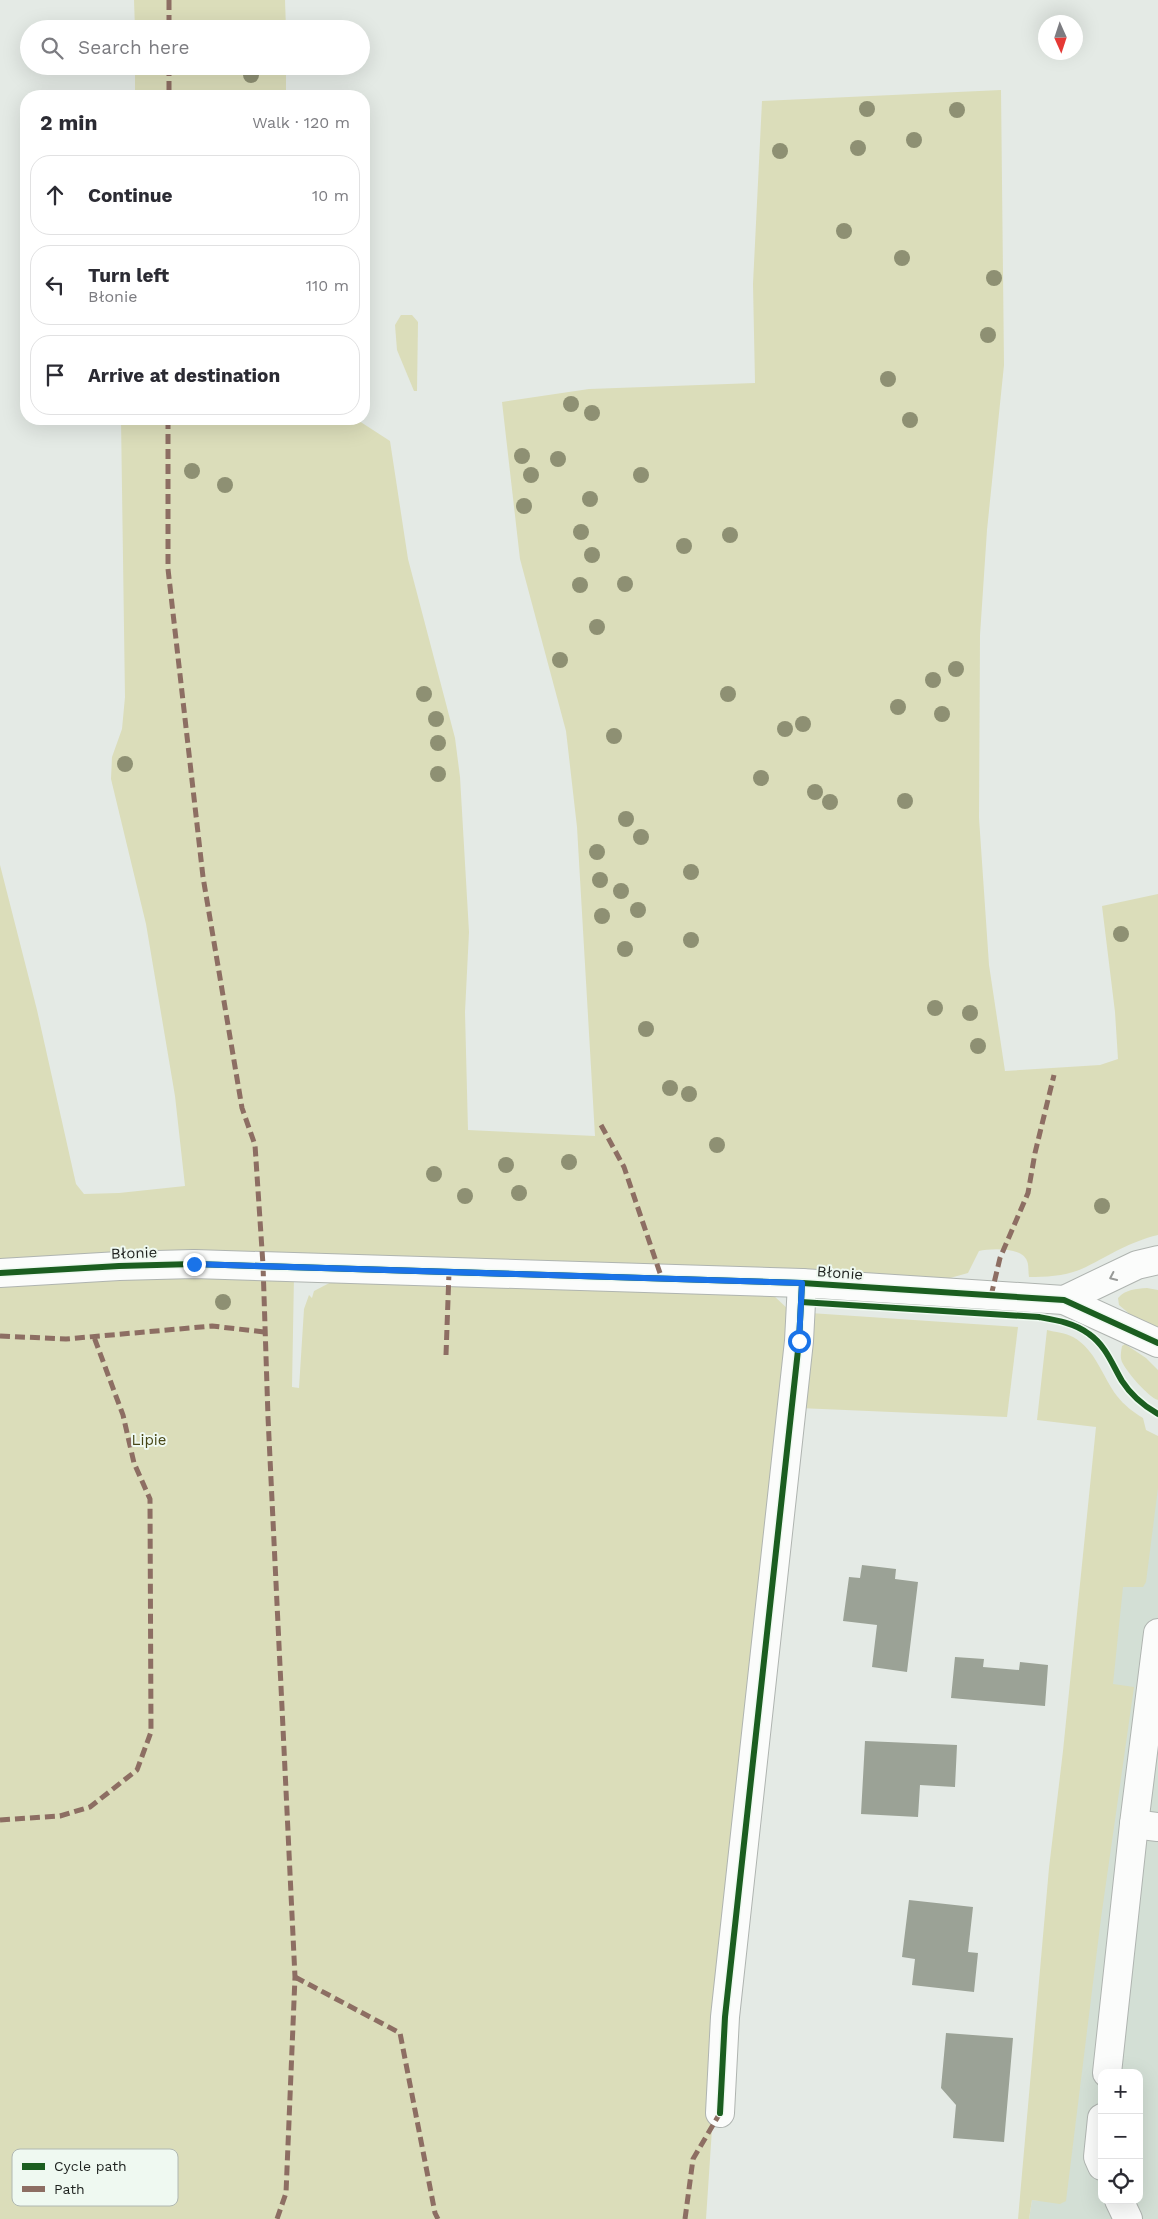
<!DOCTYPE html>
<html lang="en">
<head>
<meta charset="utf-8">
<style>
	body { margin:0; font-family:"Work Sans",sans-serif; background:#f7f7f7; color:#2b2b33 }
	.controls { position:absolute; right:15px; bottom:15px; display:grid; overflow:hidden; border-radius:10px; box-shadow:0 5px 20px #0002 }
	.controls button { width:45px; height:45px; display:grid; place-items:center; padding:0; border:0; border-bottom:1px solid #e1e1e2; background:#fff; color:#2b2b33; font:25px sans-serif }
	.compass { position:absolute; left:1038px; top:15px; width:45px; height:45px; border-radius:50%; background:#fff; box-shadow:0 5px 20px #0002; rotate:177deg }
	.stop { position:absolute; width:15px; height:15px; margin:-11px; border:4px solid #1a73e8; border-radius:50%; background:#fff }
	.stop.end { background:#1a73e8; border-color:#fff; box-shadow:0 1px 5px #0008 }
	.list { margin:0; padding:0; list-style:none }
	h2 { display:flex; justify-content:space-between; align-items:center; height:65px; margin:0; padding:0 20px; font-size:21px }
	h2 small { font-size:16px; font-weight:400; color:#7c7c81 }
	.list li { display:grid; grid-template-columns:32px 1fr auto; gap:15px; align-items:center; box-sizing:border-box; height:80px; margin:0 10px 10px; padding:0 10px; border:1px solid #e1e1e2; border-radius:20px }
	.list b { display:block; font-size:19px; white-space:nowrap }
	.list p { margin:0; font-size:16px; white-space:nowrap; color:#7c7c81 }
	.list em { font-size:16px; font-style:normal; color:#7c7c81 }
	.icon { flex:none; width:28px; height:28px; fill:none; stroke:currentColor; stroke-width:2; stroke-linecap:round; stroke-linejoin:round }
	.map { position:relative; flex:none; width:1158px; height:2219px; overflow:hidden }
	.search { position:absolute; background:#fff; box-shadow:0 5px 20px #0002; left:20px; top:20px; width:350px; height:55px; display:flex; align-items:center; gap:12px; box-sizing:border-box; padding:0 18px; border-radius:28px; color:#7c7c81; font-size:19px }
	.panel { position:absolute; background:#fff; box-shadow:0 5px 20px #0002; left:20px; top:90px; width:350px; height:335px; border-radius:20px }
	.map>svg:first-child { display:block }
	.built { fill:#d3dfd5; fill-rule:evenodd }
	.green { fill:#dbddba }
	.building { fill:#9ba296 }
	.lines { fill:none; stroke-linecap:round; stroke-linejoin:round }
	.minor-casing { stroke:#afb4b0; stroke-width:30 }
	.minor { stroke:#fbfcfb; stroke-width:28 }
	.quiet { stroke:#8d6e63; stroke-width:5; stroke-dasharray:10 5; stroke-linecap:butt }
	.cycleway-casing { stroke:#eff9f1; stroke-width:9 }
	.cycleway { stroke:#1b5e20; stroke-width:6 }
	.tree { fill:#8e9073 }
	.oneway { stroke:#989a98 }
	.route { stroke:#1a73e8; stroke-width:6 }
	.labels { text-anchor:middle; stroke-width:4; stroke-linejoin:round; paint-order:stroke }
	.street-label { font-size:15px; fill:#1e221f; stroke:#eff9f1 }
	.park-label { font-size:15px; fill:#474616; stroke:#eff9f1 }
	.key { fill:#eff9f1; stroke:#b0b8b2; stroke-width:1 }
	.key-label { font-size:14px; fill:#1e221f }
</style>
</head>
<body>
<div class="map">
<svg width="1158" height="2219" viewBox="0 0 1158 2219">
	<rect width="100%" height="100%" fill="#e4eae5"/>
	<path class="built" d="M1116,1430L1158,1438V2219H1029L1032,2200L1042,2201ZM1102,2073H1139V2200H1102Z"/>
	<g class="green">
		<polygon points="134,0 285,0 286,29 135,29"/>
		<rect x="135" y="66" width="151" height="30"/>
		<path d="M1001,90L1004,365L987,530L980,635L979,818L989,965L1005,1071L1100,1065L1118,1059L1115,1012L1102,906L1158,894V1235C1129,1242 1112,1254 1086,1267C1068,1276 1048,1277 1029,1277C1028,1272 1029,1265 1027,1261C1022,1247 991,1248 979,1251L968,1273L950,1278L0,1264V865L37,1010L76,1184L84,1194L119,1193L185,1186L175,1096L146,924L111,779L112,757L122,729L125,697L121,419H356L390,441L408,559L455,738L460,777L469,932L465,1012L468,1130L595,1136L577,827L566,731L520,559L502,402L589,389L755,383L753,284L762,101Z"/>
		<polygon points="401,315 412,315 418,322 417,391 414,391 397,350 395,325"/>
		<polygon points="294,1275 292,1387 299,1388 304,1309 309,1295 312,1298 314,1291 341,1277 773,1295 789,1310 717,2054 706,2219 0,2219 0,1280"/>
		<path d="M1147,1288L1158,1290V1330L1132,1316L1119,1305L1118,1298C1126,1289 1136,1289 1147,1288Z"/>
		<polygon points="810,1313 1018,1327 1007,1417 799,1408"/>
		<path d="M1047,1330C1055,1332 1066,1333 1073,1337C1096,1350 1102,1376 1117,1396C1124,1405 1133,1412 1143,1418L1146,1430L1158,1436V1488L1146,1582L1143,1587H1123L1113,1684L1134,1687L1101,1918L1066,2201L1060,2204L1032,2200L1029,2219H1018L1049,1868L1063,1751L1096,1427L1037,1420Z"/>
		<path d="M1125,1344L1146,1358L1158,1370V1400C1148,1397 1127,1372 1122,1362C1120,1357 1121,1352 1122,1346Z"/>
	</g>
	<g class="building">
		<polygon points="862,1565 896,1569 895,1579 918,1582 907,1672 872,1667 877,1625 843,1621 849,1577 860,1578"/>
		<polygon points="955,1657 984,1659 983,1667 1019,1670 1020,1662 1048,1665 1045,1706 951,1698"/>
		<polygon points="865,1741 957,1745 955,1787 920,1785 918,1817 861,1814"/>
		<polygon points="909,1900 973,1907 968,1952 978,1953 974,1992 912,1985 915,1959 902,1957"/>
		<polygon points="946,2033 1013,2038 1004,2142 953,2138 956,2105 941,2088"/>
	</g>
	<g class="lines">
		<defs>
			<g id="minor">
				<polyline points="0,1273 119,1266 194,1264 802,1283 1064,1300 1158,1343"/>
				<polyline points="1064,1300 1137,1265 1158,1260"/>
				<polyline points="1134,1824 1158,1827"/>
				<polyline points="1107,2073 1134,1824 1158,1633"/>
				<polyline points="720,2113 725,2017 799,1341 802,1283"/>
				<polyline points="1102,2118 1098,2157 1102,2166"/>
				<polyline points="1119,2200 1128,2219"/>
			</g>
		</defs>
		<use href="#minor" class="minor-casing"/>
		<use href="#minor" class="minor"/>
		<g class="quiet">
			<polyline points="169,0 169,29"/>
			<polyline points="169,66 169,96"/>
			<polyline points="168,419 168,569 203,877 242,1108 255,1145 263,1265 268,1417 295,1977 286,2193 277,2219"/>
			<polyline points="601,1125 624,1167 662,1279"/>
			<polyline points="991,1296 1000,1258 1028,1193 1035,1153 1054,1075"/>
			<polyline points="0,1336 66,1339 212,1326 264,1332"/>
			<polyline points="446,1355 449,1272"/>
			<polyline points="0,1820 60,1816 90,1807 137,1770 151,1732 150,1499 134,1463 123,1415 94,1337"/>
			<polyline points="295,1977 400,2033 435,2213 438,2219"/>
			<polyline points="685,2219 693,2159 720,2113"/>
		</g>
		<defs>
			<g id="cycleway">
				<polyline points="0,1273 119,1266 194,1264 802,1283 1064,1300 1158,1343"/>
				<path d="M801,1302L1039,1317C1056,1320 1075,1323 1089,1334C1106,1346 1112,1364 1122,1381C1131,1395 1144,1406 1158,1414"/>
				<polyline points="720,2113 725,2017 799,1341 802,1283"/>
			</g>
		</defs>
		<use href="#cycleway" class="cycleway-casing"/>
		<use href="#cycleway" class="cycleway"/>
	</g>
	<g class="tree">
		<circle cx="251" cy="75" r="8"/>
		<circle cx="867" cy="109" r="8"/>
		<circle cx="957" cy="110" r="8"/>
		<circle cx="914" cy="140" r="8"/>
		<circle cx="858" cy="148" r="8"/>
		<circle cx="780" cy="151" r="8"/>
		<circle cx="844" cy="231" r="8"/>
		<circle cx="902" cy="258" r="8"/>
		<circle cx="994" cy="278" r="8"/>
		<circle cx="988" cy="335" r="8"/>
		<circle cx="888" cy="379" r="8"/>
		<circle cx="571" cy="404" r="8"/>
		<circle cx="592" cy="413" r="8"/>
		<circle cx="910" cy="420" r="8"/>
		<circle cx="522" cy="456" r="8"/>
		<circle cx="558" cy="459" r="8"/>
		<circle cx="192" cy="471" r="8"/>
		<circle cx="531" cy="475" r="8"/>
		<circle cx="641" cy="475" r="8"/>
		<circle cx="225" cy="485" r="8"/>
		<circle cx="590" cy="499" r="8"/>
		<circle cx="524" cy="506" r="8"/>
		<circle cx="581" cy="532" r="8"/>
		<circle cx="730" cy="535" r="8"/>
		<circle cx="684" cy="546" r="8"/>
		<circle cx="592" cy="555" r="8"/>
		<circle cx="625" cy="584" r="8"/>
		<circle cx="580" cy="585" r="8"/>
		<circle cx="597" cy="627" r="8"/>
		<circle cx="560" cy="660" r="8"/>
		<circle cx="956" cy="669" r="8"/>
		<circle cx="933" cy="680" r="8"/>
		<circle cx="424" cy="694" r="8"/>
		<circle cx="728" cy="694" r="8"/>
		<circle cx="898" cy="707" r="8"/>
		<circle cx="942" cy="714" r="8"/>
		<circle cx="436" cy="719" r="8"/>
		<circle cx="803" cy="724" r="8"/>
		<circle cx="785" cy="729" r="8"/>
		<circle cx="614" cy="736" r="8"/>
		<circle cx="438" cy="743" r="8"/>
		<circle cx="125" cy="764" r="8"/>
		<circle cx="438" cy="774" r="8"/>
		<circle cx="761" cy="778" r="8"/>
		<circle cx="815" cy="792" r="8"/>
		<circle cx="905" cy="801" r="8"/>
		<circle cx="830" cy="802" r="8"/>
		<circle cx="626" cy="819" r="8"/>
		<circle cx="641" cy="837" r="8"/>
		<circle cx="597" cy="852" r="8"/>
		<circle cx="691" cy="872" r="8"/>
		<circle cx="600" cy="880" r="8"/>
		<circle cx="621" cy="891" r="8"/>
		<circle cx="638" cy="910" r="8"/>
		<circle cx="602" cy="916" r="8"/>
		<circle cx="1121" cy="934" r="8"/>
		<circle cx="691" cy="940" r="8"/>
		<circle cx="625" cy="949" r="8"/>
		<circle cx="935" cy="1008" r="8"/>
		<circle cx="970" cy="1013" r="8"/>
		<circle cx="646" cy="1029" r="8"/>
		<circle cx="978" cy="1046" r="8"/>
		<circle cx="670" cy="1088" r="8"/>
		<circle cx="689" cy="1094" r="8"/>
		<circle cx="717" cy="1145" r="8"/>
		<circle cx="569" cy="1162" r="8"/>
		<circle cx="506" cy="1165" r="8"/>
		<circle cx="434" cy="1174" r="8"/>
		<circle cx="519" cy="1193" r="8"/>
		<circle cx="465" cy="1196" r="8"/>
		<circle cx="1102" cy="1206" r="8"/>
		<circle cx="223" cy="1302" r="8"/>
	</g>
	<defs><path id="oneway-chevron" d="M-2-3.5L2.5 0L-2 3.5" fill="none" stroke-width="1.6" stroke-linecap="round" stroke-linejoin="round" transform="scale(1.25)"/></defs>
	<use class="oneway" href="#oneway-chevron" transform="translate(1113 1277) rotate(155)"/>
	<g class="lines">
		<polyline class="route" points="194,1264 802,1283 799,1341"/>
	</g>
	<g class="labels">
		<g class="street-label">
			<text transform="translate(134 1253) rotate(-2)" y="5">Błonie</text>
			<text transform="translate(840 1273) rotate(4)" y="5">Błonie</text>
		</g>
		<g class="park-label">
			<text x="149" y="1445">Lipie</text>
		</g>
	</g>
	<rect x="12" y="2149" width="166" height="57" rx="8" class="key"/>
	<rect x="22" y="2163" width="23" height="7" fill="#1b5e20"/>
	<rect x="22" y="2186" width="23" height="6" fill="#8d6e63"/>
	<g class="key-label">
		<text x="54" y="2171">Cycle path</text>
		<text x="54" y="2194">Path</text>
	</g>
</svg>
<div class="controls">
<button>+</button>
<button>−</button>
<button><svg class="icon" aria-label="locate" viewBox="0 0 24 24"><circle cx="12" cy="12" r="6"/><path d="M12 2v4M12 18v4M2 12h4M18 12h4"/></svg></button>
</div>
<svg class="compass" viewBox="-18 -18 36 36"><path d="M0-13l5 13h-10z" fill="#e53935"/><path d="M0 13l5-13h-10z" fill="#7c7c81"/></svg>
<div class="stop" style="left:799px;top:1341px"></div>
<div class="stop end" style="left:194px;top:1264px"></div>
<div class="search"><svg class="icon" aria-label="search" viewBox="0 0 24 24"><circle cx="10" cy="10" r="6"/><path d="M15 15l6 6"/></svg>Search here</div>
<section class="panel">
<h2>2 min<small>Walk · 120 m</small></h2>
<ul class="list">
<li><svg class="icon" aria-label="ahead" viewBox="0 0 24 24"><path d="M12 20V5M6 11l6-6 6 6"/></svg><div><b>Continue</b></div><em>10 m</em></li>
<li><svg class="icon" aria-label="left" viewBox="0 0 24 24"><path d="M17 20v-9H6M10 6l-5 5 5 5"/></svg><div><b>Turn left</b><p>Błonie</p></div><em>110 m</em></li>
<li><svg class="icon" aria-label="arrive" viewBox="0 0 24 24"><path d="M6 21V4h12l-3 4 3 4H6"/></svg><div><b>Arrive at destination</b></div></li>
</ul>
</section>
</div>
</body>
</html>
